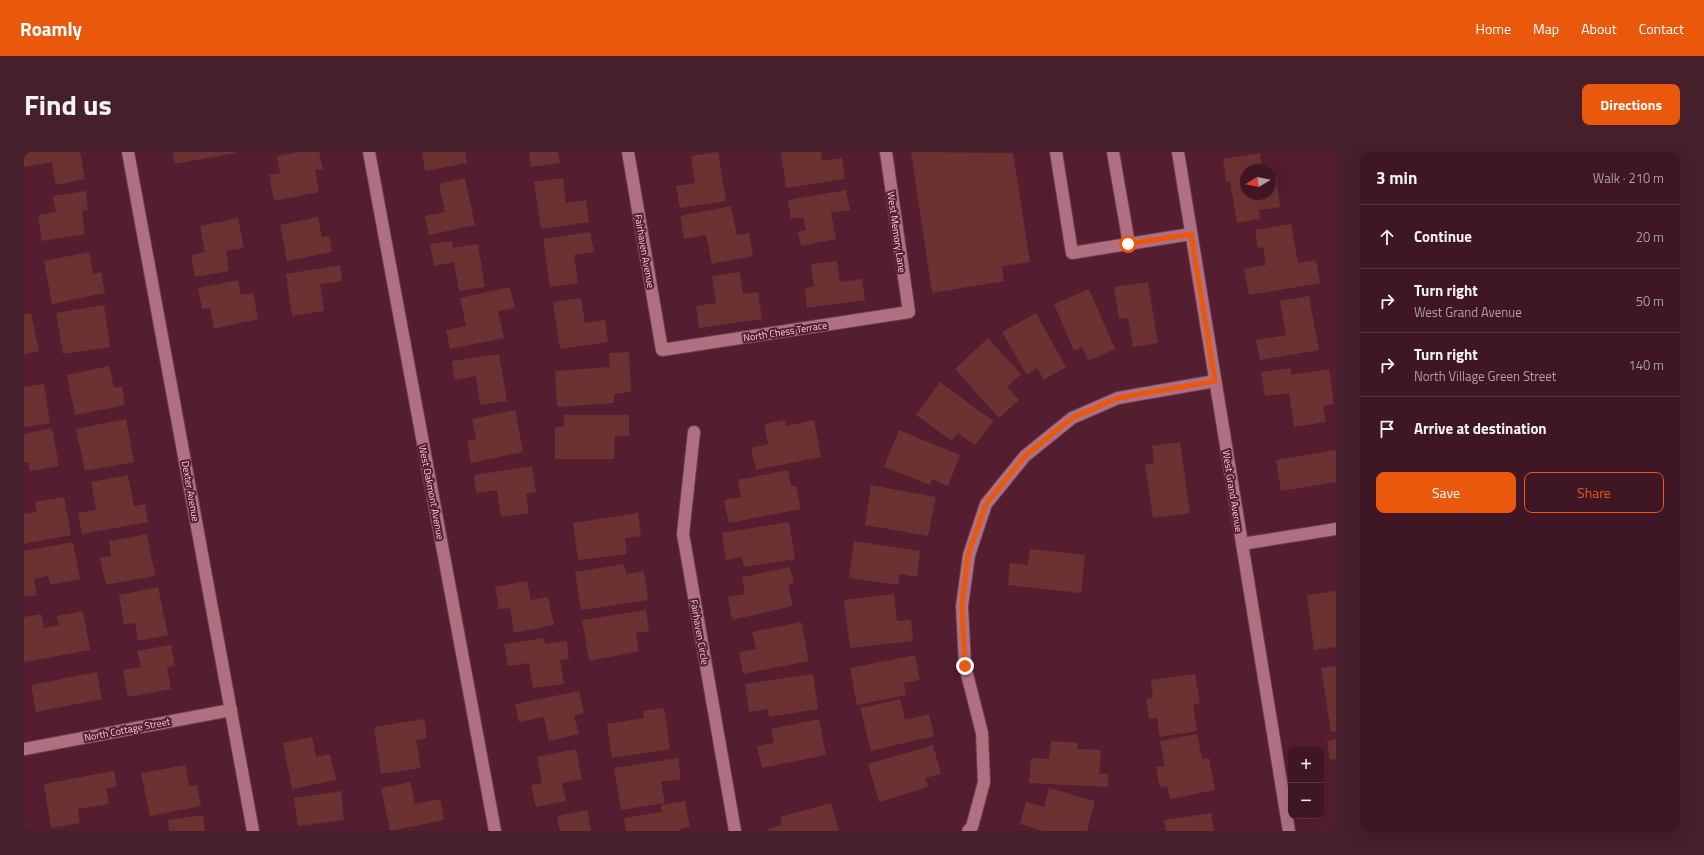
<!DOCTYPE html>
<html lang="en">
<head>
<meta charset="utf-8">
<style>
	body { margin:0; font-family:"Titillium Web",sans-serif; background:#461f2c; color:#f1f3f6 }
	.controls { position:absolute; right:12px; bottom:12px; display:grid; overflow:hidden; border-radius:8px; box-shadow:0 4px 16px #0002 }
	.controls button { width:36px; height:36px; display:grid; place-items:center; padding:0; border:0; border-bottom:1px solid #583541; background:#3f1624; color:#f1f3f6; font:20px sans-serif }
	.compass { position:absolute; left:1216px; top:12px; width:36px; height:36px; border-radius:50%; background:#3f1624; box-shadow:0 4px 16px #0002; rotate:260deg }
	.stop { position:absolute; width:12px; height:12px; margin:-9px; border:3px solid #ea580c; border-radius:50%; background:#fff }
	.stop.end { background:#ea580c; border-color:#fff; box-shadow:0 1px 4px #0008 }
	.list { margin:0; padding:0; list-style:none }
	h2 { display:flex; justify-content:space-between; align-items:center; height:52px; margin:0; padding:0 16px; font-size:17px }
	h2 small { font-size:13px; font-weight:400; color:#ad9fa6 }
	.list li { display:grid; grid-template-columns:26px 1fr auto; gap:12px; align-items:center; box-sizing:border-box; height:64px; padding:0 16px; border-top:1px solid #583541 }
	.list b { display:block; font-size:15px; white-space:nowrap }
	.list p { margin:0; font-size:13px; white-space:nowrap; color:#ad9fa6 }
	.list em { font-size:13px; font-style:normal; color:#ad9fa6 }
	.actions { display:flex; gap:8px; padding:12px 16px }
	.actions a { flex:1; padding:9px 0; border:1px solid #ea580c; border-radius:8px; text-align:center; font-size:14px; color:#ea580c }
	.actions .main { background:#ea580c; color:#fff }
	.icon { flex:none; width:22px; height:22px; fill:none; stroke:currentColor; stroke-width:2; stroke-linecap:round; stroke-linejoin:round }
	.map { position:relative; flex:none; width:1312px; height:679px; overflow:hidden; border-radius:8px }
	header { display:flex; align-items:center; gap:24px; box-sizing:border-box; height:56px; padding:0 20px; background:#ea580c; color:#fff }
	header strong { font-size:19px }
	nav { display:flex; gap:22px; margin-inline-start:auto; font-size:14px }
	.intro { display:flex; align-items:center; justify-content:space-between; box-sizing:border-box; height:96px; padding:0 24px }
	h1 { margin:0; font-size:28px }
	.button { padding:10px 18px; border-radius:8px; background:#ea580c; color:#fff; font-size:14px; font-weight:700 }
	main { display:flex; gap:24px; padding:0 24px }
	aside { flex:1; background:#3f1624; border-radius:8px; box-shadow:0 4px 16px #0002 }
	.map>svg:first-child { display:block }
	.building { fill:#6c3231 }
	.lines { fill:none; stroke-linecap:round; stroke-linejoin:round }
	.minor-casing { stroke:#6c3d4e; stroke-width:14 }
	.minor { stroke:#af7081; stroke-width:12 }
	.route { stroke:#ea580c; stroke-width:5 }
	.labels { text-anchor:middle; stroke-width:4; stroke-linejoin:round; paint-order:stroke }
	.street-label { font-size:10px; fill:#f5d1d9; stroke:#541d30 }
</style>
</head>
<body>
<header>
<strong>Roamly</strong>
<nav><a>Home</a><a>Map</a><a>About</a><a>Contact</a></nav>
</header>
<div class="intro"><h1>Find us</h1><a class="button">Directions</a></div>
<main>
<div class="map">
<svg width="1312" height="679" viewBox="0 0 1312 679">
	<rect width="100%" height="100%" fill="#541d30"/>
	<g class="building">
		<polygon points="0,0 56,0 61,27 32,33 28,10 0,15"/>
		<polygon points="149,0 211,0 211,1 151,12"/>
		<polygon points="275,0 295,0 299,17 291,18 295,40 250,49 245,23 256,21 253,4"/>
		<polygon points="398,0 441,0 443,11 401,19"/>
		<polygon points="505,0 534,0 536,11 507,15"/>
		<polygon points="694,0 702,49 656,56 652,34 671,31 667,4"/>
		<polygon points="757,0 797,0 798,9 818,6 821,27 762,36"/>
		<polygon points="887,0 989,1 1006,110 978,114 980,129 908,141"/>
		<polygon points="1236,1 1238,18 1222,18 1222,42 1246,42 1246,25 1252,24 1256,55 1235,58 1236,67 1213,71 1206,29 1202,30 1199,7"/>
		<polygon points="441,26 451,73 405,83 401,64 421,60 415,32"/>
		<polygon points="539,26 542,51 562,48 565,70 517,77 510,30"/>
		<polygon points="822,38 826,58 807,61 812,87 777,94 774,80 782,78 779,65 767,67 764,48"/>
		<polygon points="62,39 64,58 58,59 61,82 18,89 14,63 32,60 29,44"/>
		<polygon points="707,54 713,83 725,81 729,104 688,112 682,83 660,87 656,64"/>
		<polygon points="294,65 298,85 305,84 308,100 263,109 256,73"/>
		<polygon points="214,66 220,96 202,99 205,119 171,125 167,103 181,100 176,74"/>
		<polygon points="1267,72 1274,111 1292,108 1296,131 1225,143 1220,117 1242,113 1239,95 1234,96 1231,78"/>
		<polygon points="566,80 570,100 550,103 554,131 526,135 519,87"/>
		<polygon points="428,89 429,96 454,92 461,135 435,139 430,110 410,114 406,92"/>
		<polygon points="65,100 69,122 77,120 81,141 28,152 20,109"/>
		<polygon points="813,109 816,130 838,127 841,148 783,156 781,136 790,134 787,112"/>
		<polygon points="316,113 318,129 296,132 300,159 268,164 262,122"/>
		<polygon points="716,120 719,142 734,140 738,167 675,176 672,154 692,151 688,124"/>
		<polygon points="214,128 217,143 229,141 234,167 190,177 186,156 178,157 174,136"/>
		<polygon points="1124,130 1134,191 1109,195 1104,166 1095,167 1090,135"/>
		<polygon points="486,135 491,156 474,159 480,186 426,197 422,178 442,174 436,146"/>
		<polygon points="1065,137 1091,197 1064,209 1058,195 1050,199 1030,152"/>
		<polygon points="1285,144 1295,198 1236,208 1232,188 1262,183 1256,149"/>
		<polygon points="557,146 561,171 581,168 584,190 536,197 529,150"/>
		<polygon points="80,153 86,195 39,202 32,161"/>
		<polygon points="7,161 15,199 0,202 0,162"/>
		<polygon points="1012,161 1042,215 1020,228 1013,216 1003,223 978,180"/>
		<polygon points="964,186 997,222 983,235 995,248 975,266 931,217"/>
		<polygon points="605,200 607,240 590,242 590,251 533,255 531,219 586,215 585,201"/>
		<polygon points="475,202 483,249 456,253 452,224 431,228 428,209"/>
		<polygon points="85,214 90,236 98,234 101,253 51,263 43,223"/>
		<polygon points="1266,216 1267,223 1305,217 1310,252 1299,254 1302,270 1270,275 1265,241 1241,244 1237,220"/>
		<polygon points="916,230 969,269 951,293 934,281 928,289 892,263"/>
		<polygon points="20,232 26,271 0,275 0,235"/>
		<polygon points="491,258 499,300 447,311 443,289 452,287 448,267"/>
		<polygon points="540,263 605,263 605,284 591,284 590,307 531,307 531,275 540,275"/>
		<polygon points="102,267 110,310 61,319 52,277"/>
		<polygon points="761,268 762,274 790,268 797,305 732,318 727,296 744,292 740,272"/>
		<polygon points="28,276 35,314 6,319 4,310 0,311 0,282"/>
		<polygon points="875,278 936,303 924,334 908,327 906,333 860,315"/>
		<polygon points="1156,290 1166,361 1129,366 1121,312 1130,311 1128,294"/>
		<polygon points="1312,298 1312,330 1257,339 1252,308"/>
		<polygon points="508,314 512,340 502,342 505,361 477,365 473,338 452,341 450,323"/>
		<polygon points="764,318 767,334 772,334 777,357 705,371 700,348 717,345 714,328"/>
		<polygon points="104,323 110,354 121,352 124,370 58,382 54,361 72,358 67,330"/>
		<polygon points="847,333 912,345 904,384 841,373"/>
		<polygon points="40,345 47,383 0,392 0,362 13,360 11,350"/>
		<polygon points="614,361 617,384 601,386 603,402 554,408 549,371"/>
		<polygon points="765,370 771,407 720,415 718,405 702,408 698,381"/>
		<polygon points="123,382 131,424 82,433 76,406 87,404 85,389"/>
		<polygon points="830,389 896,399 893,425 876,422 874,433 825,426"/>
		<polygon points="49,390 56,427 26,433 24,424 10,427 13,443 0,445 0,399"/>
		<polygon points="1006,397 1061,403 1057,441 984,433 986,411 1004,413"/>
		<polygon points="600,412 602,422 620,419 624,448 557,458 551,420"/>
		<polygon points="766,415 770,431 764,433 769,454 708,468 704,445 721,442 718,425"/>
		<polygon points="503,429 507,448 524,445 530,473 490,481 486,456 475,457 471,435"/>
		<polygon points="134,435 144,483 114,489 111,471 100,473 95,443"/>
		<polygon points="1312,439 1312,495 1290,498 1283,443"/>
		<polygon points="870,442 873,469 887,468 889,489 826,496 820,448"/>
		<polygon points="622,458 625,479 612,481 615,499 565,509 558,468"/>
		<polygon points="59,459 66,498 0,510 0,465 17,462 20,476 35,473 33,464"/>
		<polygon points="777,470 785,509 719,522 715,500 732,497 728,480"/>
		<polygon points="520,486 521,492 543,489 545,507 536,508 540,532 509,536 505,511 484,514 480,492"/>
		<polygon points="147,493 151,514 143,515 147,537 104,545 99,518 117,515 113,499"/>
		<polygon points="891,503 896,528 880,531 882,543 833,553 826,516"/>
		<polygon points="1312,514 1312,579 1307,580 1297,516"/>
		<polygon points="73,520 78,547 12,560 7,533"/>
		<polygon points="789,522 794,557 745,565 744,557 725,560 721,532"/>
		<polygon points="1171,522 1176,551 1169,553 1173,579 1136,585 1133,566 1125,567 1122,547 1129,546 1127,528"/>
		<polygon points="555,539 560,561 550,564 555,582 525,589 520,565 495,570 491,552"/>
		<polygon points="876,547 881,568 905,562 910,584 847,599 836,556"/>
		<polygon points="640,556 646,597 588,606 583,572 620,566 619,559"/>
		<polygon points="400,567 403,586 392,588 397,616 357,622 350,575"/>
		<polygon points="795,567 802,603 738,616 733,594 750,591 747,577"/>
		<polygon points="1173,582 1178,607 1185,606 1191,638 1146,647 1143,634 1136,635 1132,615 1141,614 1136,589"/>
		<polygon points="288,585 292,605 306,602 312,628 268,637 259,591"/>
		<polygon points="1312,587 1312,607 1306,608 1303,589"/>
		<polygon points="1027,589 1054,591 1053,597 1077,598 1075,622 1084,622 1084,635 1005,631 1007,606 1025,607"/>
		<polygon points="909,593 917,622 901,626 904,635 855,650 844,612"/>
		<polygon points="552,597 558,627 538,631 542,649 512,655 507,633 518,631 513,605"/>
		<polygon points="654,606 657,627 637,630 641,651 597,658 590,616"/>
		<polygon points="161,613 165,634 173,633 177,654 126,664 117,621"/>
		<polygon points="90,619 93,635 82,636 85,652 54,657 56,671 27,676 20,632"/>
		<polygon points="386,630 391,652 416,647 420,668 366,679 357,636"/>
		<polygon points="1025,636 1071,649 1063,679 1019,679 996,672 1002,650 1020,655"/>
		<polygon points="317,639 320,668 274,674 270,646"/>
		<polygon points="661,649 666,675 656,677 657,679 602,679 600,666 638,660 637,653"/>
		<polygon points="807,651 815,679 744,679 744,677 758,673 756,665"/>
		<polygon points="563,658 567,679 536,679 533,664"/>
		<polygon points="1187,661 1190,679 1142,679 1140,668"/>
		<polygon points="179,663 181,679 145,679 144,668"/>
	</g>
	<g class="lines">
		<defs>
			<g id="minor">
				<polyline points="104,0 229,679"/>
				<polyline points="345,0 471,679"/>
				<polyline points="604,0 638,198 885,160 862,0"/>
				<polyline points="1032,0 1048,101 1167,82"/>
				<polyline points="1089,0 1105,92"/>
				<polyline points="1154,0 1265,679"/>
				<polyline points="670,280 659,382 711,679"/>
				<polyline points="1218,392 1312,377"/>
				<polyline points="0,597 207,558"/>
				<polyline points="944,679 948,675 960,630 958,581 941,514 938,454 945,403 962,352 1001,304 1048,266 1094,246 1191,229"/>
			</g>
		</defs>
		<use href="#minor" class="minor-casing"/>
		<use href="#minor" class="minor"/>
	</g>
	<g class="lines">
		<polyline class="route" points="941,514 938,454 944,403 962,352 1001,304 1048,266 1094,246 1191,229 1167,82 1104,92"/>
	</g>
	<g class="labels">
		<g class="street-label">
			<text transform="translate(873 80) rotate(82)" y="4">West Memory Lane</text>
			<text transform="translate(621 99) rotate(80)" y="4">Fairhaven Avenue</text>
			<text transform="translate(761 179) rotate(-9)" y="4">North Chess Terrace</text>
			<text transform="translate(167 339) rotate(80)" y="4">Dexter Avenue</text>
			<text transform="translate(1209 339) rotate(81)" y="4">West Grand Avenue</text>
			<text transform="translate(408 340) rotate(79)" y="4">West Oakmont Avenue</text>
			<text transform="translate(676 480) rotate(80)" y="4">Fairhaven Circle</text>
			<text transform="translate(103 577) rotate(-11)" y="4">North Cottage Street</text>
		</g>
	</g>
</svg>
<div class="controls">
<button>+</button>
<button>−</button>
</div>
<svg class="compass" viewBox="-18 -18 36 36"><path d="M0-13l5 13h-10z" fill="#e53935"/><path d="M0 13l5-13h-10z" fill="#ad9fa6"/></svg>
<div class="stop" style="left:1104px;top:92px"></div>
<div class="stop end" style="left:941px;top:514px"></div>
</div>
<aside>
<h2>3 min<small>Walk · 210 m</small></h2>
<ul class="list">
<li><svg class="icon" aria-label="ahead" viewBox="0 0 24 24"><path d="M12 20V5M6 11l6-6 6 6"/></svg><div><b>Continue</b></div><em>20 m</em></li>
<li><svg class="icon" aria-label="right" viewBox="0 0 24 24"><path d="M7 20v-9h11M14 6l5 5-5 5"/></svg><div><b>Turn right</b><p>West Grand Avenue</p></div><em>50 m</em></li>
<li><svg class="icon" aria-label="right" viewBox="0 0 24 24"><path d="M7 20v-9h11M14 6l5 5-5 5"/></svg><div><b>Turn right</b><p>North Village Green Street</p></div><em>140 m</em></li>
<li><svg class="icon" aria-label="arrive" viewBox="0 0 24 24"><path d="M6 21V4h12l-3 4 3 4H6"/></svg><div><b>Arrive at destination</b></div></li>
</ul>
<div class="actions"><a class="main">Save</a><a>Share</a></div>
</aside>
</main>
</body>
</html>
